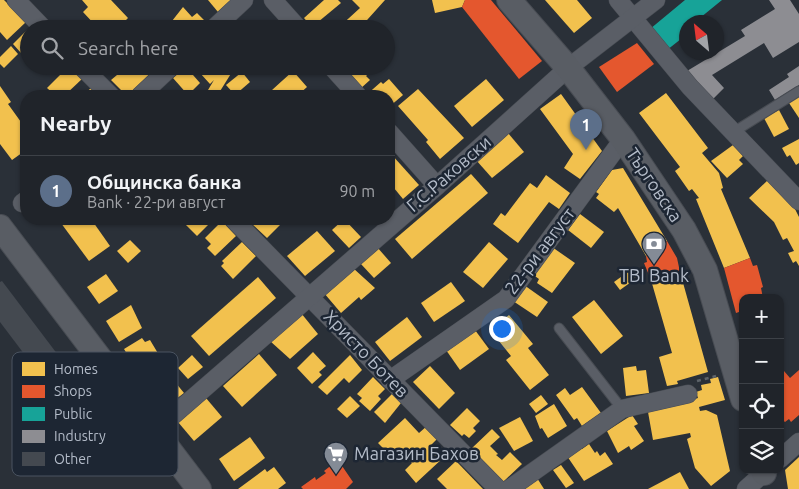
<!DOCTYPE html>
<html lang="en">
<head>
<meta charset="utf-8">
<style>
	body { margin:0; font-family:Ubuntu,sans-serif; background:#2d3036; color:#f1f3f6 }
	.controls { position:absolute; right:15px; bottom:15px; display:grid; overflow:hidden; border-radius:10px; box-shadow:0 1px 4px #0004 }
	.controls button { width:45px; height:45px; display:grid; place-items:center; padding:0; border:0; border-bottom:1px solid #3d4147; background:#20242a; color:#f1f3f6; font:25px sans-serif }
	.compass { position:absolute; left:679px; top:15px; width:45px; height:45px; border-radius:50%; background:#20242a; box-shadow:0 1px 4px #0004; rotate:332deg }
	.you { position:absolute; left:501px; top:328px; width:18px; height:18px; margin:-12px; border:4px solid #fff; border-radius:50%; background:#1a73e8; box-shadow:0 0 0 8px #1a73e833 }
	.badge { display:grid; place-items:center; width:32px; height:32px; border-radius:50%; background:#bca0f2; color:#fff; font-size:16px; font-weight:700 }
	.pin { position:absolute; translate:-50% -41px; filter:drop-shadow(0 1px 2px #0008) }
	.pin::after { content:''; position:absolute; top:26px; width:18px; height:15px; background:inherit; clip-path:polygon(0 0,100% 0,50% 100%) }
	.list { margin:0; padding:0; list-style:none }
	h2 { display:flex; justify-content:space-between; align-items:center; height:65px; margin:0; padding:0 20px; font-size:21px }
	h2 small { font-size:16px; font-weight:400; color:#a2a4a8 }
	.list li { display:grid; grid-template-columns:32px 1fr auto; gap:15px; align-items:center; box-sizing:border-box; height:70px; padding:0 20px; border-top:1px solid #3d4147 }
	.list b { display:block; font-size:19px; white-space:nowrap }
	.list p { margin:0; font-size:16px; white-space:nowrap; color:#a2a4a8 }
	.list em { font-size:16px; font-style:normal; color:#a2a4a8 }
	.icon { flex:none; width:28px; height:28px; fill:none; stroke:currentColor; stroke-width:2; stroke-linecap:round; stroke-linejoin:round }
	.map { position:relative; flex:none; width:799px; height:489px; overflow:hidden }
	.search { position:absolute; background:#20242a; box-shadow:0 1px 4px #0004; left:20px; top:20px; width:375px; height:55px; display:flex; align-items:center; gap:12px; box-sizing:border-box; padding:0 18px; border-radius:28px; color:#a2a4a8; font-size:19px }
	.panel { position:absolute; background:#20242a; box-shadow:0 1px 4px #0004; left:20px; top:90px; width:375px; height:135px; border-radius:20px }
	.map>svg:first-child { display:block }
	.homes { fill:#f2c14e }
	.shops { fill:#e4572e }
	.public { fill:#17a398 }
	.industry { fill:#8d8d92 }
	.building { fill:#444950 }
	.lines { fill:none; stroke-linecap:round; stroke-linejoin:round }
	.lane-casing { stroke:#484c53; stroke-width:11 }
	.street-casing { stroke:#484c53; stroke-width:19 }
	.secondary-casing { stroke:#484c53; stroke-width:26 }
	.path { stroke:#5d636a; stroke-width:2.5; stroke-dasharray:4 4; stroke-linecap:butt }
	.lane { stroke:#5a5e66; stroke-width:9 }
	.street { stroke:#5a5e66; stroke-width:18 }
	.secondary { stroke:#595d64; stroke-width:24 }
	.labels { text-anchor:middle; stroke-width:5; stroke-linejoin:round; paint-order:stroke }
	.street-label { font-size:18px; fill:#b4bcc9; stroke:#1d2633 }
	.poi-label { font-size:18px; fill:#b4bcc9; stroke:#1d2633 }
	.key { fill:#1d2633; stroke:#4a5360; stroke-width:1 }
	.key-label { font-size:14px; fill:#b4bcc9 }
</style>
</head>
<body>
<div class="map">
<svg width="799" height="489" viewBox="0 0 799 489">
	<rect width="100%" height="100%" fill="#2a3038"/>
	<g class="homes">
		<polygon points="0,0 4,0 26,22 7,40 0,32"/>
		<polygon points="82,0 111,0 128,18 117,29 104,29 99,23 96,26 83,12 88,7"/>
		<polygon points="208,0 231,0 218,12"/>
		<polygon points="324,0 338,0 341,3 312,27 304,18"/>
		<polygon points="352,0 385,0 359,29 337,29 360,8"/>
		<polygon points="432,0 465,0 462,7 435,13"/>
		<polygon points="545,0 577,0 592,18 574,33"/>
		<polygon points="183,7 192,17 197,13 206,22 198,29 179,29 172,21"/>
		<polygon points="162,23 167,29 156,29"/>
		<polygon points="31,26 34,29 29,29 29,48 21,53 13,44"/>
		<polygon points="11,46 18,54 4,68 0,64 0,57"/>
		<polygon points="38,66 54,66 46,74"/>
		<polygon points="69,66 83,78 64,96 56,96 47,88"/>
		<polygon points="119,66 158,66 127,96 111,80 117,75 114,71"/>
		<polygon points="189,66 209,66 212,70 216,66 229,66 227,68 232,72 217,96 208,90 214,80 210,84 200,73 197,75"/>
		<polygon points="340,66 373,66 375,68 366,76 370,80 360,89"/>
		<polygon points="186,67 200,83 188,95 173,78"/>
		<polygon points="293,71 307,87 297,96 273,96 275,94 272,90"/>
		<polygon points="242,72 250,82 235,95 226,85"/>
		<polygon points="389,79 403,95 389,107 389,96 365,96 381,82 383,84"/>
		<polygon points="486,79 504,100 472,127 454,106"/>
		<polygon points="0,86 11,102 8,104 26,129 26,138 22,140 26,150 12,160 0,144"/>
		<polygon points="91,88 99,96 82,96"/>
		<polygon points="418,89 464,138 440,159 426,142 428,140 398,106"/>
		<polygon points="321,91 326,96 316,96"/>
		<polygon points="666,93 708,148 702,153 719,173 723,188 721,189 750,258 724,268 696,199 699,198 692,189 689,191 675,171 680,167 639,113"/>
		<polygon points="561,94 602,151 580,179 564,168 573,154 540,109"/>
		<polygon points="799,96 799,118 789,103"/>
		<polygon points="779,110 789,129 774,137 764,118"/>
		<polygon points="508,133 524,152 492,178 476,160"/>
		<polygon points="799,139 799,163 796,165 790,155 787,157 782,148"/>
		<polygon points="733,145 743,156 739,160 743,164 727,178 711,161"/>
		<polygon points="392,155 419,185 403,199 389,182 389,158"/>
		<polygon points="623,168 667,241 646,256 618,208 614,212 596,198 599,194 596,192 612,170"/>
		<polygon points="471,174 488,193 412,259 395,239"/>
		<polygon points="546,175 570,193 559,209 549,202 518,243 493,224 501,213 505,216 530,183 537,188"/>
		<polygon points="768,180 792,203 799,217 799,266 796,261 793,263 788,253 794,251 787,238 783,240 774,222 749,198"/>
		<polygon points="580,214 604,232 591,248 568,230"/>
		<polygon points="58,219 91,219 110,246 89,261"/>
		<polygon points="176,219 214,219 197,236 181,220 179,222"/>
		<polygon points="252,219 286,219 267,238 250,222"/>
		<polygon points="344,219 361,237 349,248 332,230"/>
		<polygon points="357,219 370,219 363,225"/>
		<polygon points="222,221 236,236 215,256 207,248 211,244 205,238"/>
		<polygon points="317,231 335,251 305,276 287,256"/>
		<polygon points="130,240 141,251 128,263 117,251"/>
		<polygon points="242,242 256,256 233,279 221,266 224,263 222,261"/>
		<polygon points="489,242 508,259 483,288 463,272"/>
		<polygon points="377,247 391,263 374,278 360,263"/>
		<polygon points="552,247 575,263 552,293 537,283 539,279 532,274"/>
		<polygon points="353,268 375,288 361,300 359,297 341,313 324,293"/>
		<polygon points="632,269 638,277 620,290 614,282"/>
		<polygon points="680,272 708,372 677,381 678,384 667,386 659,357 672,353 651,280"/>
		<polygon points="106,274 118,291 99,304 87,287"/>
		<polygon points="258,277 276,298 209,356 191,336"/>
		<polygon points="451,282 465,301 434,322 421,303"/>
		<polygon points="524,285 548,302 537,317 513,301"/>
		<polygon points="594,300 623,336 601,354 572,317"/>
		<polygon points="131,305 142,328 119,342 106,321"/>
		<polygon points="301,313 318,334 290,359 270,341"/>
		<polygon points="509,315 533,344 528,348 549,375 530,390 506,360 511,356 490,330"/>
		<polygon points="407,317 422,337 390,361 375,342"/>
		<polygon points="475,330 489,349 460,370 446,350"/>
		<polygon points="142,338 145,342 150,340 159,355 149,361 146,356 133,364 124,349"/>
		<polygon points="313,352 326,366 319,372 322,375 312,384 297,368"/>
		<polygon points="259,354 277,375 242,407 223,386"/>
		<polygon points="192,355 203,367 188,379 178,368"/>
		<polygon points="350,355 362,370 349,383 344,378 327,395 318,387"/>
		<polygon points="430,366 455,393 439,409 413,382"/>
		<polygon points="636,366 637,371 646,370 649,393 626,396 623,368"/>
		<polygon points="163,367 184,393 167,406 149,383 155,379 152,375"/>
		<polygon points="373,377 385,389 378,396 381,399 370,411 359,401 362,398 357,394"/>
		<polygon points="718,377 725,400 699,407 700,411 706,410 717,415 730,471 711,486 695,468 687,439 691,437 690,433 653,440 648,412 698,398 696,392 702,390 701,385 711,383 710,379"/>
		<polygon points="582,387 601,413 582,426 577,418 574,420 556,395 565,388 570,395"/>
		<polygon points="392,394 401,403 385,423 374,412"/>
		<polygon points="541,395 548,404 536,413 529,404"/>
		<polygon points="350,396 360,406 347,418 337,409"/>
		<polygon points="206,398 222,417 194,441 178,422"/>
		<polygon points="554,404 567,426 548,438 542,428 540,429 535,416"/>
		<polygon points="467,408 480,421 473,428 476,431 469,438 464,434 462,436 450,425"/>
		<polygon points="632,415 638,424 634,426 644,441 631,450 629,446 618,453 607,431"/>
		<polygon points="520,417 533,441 514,451 499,428"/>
		<polygon points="405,418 419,433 427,426 438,438 431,445 443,458 416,483 405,470 412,463 400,451 393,458 378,443"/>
		<polygon points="492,429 500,437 490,446 498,454 496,455 502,460 510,452 522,464 503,482 471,449"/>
		<polygon points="250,437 265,458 234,481 219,459"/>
		<polygon points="589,444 595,453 597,451 600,456 605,452 613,464 584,481 567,456 580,446 582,449"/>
		<polygon points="799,457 799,489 788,489 785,470"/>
		<polygon points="456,461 483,489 447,489 437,479"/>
		<polygon points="561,465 574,483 566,488 553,470"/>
		<polygon points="274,467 286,483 278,489 238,489 265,469 267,472"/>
		<polygon points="680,472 689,489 648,489"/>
		<polygon points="537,478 544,489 522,489"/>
	</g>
	<g class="shops">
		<polygon points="465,0 491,0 542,61 519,79 462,7"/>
		<polygon points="637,43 654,64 617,92 599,67"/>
		<polygon points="667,241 677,258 680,272 651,280 644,263 647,262 646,256"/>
		<polygon points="750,258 753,266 757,265 763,287 761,288 763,298 743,298 742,325 739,312 736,313 724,268"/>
		<polygon points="780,357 784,371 790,378 799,370 799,415 791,422 789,419 785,422 780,418"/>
		<polygon points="338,460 353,482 346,489 303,489 301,487 315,477 316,480 326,473 324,471"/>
	</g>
	<polygon class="public" points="685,0 722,0 695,22 686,22 686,29 683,32 686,35 667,50 650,29"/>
	<g class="industry">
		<polygon points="769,0 790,0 799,14 799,42 773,58 764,43 712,75 724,88 713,99 687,71 745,36 741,30 775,9"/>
		<polygon points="799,66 799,85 775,100 769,90 789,77 787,74"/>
	</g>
	<polygon class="building" points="2,281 58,355 37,371 0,322 0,282"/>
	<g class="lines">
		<defs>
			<g id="lane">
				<polyline points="732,133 799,91"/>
				<polyline points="559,328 622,409"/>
			</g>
			<g id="street">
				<polyline points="16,0 44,29"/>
				<polyline points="273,0 299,29"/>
				<polyline points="618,0 690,87 799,201"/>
				<polyline points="213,29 244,0"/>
				<polyline points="81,66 111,96"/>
				<polyline points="331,66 358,96"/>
				<polyline points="140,96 172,66"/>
				<polyline points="389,132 437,186"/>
				<polyline points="22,203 26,200"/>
				<polyline points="233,219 498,489"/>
				<polyline points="390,380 506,299 623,139"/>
				<polyline points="155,431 437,186 568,68 656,0"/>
				<polyline points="780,459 799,442"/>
				<polyline points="509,489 622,409 688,394"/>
				<polyline points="746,489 767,470"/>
			</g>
			<g id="secondary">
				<polyline points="509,0 568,68 623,139 684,230 705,270 743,399"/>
				<polyline points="0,227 199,489"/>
				<polyline points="763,470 764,473"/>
			</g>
		</defs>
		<use href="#lane" class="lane-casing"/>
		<use href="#street" class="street-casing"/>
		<use href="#secondary" class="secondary-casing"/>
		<polyline class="path" points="697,381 716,376"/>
		<use href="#lane" class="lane"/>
		<use href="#street" class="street"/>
		<use href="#secondary" class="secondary"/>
	</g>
	<defs>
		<symbol id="bank-pin" viewBox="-11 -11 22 30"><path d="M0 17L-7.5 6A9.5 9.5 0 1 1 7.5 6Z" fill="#848b96" stroke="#1d2633"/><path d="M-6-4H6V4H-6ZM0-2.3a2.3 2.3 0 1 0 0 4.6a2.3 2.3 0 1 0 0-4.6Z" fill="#fff"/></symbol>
		<symbol id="supermarket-pin" viewBox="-11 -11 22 30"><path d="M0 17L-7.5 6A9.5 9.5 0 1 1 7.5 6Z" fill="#848b96" stroke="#1d2633"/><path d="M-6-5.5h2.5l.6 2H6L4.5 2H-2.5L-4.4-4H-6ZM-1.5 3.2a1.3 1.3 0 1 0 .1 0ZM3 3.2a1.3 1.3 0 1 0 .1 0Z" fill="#fff"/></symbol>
	</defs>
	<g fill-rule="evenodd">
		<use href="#bank-pin" x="640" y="230" width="28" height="38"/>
		<use href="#supermarket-pin" x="322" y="440" width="28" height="38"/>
	</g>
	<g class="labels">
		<g class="street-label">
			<text transform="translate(449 174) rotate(-41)" y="6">Г.С.Раковски</text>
			<text transform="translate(654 185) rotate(56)" y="6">Търговска</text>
			<text transform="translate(540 251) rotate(-53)" y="6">22-ри август</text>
			<text transform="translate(366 354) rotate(46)" y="6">Христо Ботев</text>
		</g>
		<g class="poi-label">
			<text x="654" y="282">TBI Bank</text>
			<text x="354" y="460" text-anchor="start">Магазин Бахов</text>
		</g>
	</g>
	<rect x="12" y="352" width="166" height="124" rx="8" class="key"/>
	<rect x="22" y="362" width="23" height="14" fill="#f2c14e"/>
	<rect x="22" y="385" width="23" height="13" fill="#e4572e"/>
	<rect x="22" y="407" width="23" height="14" fill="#17a398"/>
	<rect x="22" y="430" width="23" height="13" fill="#8d8d92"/>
	<rect x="22" y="452" width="23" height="14" fill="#444950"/>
	<g class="key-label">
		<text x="54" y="374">Homes</text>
		<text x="54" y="396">Shops</text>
		<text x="54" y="419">Public</text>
		<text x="54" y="441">Industry</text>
		<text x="54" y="464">Other</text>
	</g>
</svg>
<div class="controls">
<button>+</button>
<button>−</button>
<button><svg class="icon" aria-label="locate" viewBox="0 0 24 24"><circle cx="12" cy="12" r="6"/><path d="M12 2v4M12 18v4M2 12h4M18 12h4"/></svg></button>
<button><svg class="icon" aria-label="layers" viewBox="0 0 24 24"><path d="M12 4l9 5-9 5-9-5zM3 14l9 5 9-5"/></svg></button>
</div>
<svg class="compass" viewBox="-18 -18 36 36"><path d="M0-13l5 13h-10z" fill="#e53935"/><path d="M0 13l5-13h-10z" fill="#a2a4a8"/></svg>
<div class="you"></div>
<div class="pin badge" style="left:586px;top:150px;background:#5c6f8a">1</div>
<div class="search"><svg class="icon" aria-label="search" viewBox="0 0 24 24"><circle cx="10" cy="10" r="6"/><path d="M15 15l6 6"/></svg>Search here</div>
<section class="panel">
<h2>Nearby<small></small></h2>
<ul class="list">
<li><span class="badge" style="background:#5c6f8a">1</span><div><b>Общинска банка</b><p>Bank · 22-ри август</p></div><em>90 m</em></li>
</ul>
</section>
</div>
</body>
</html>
